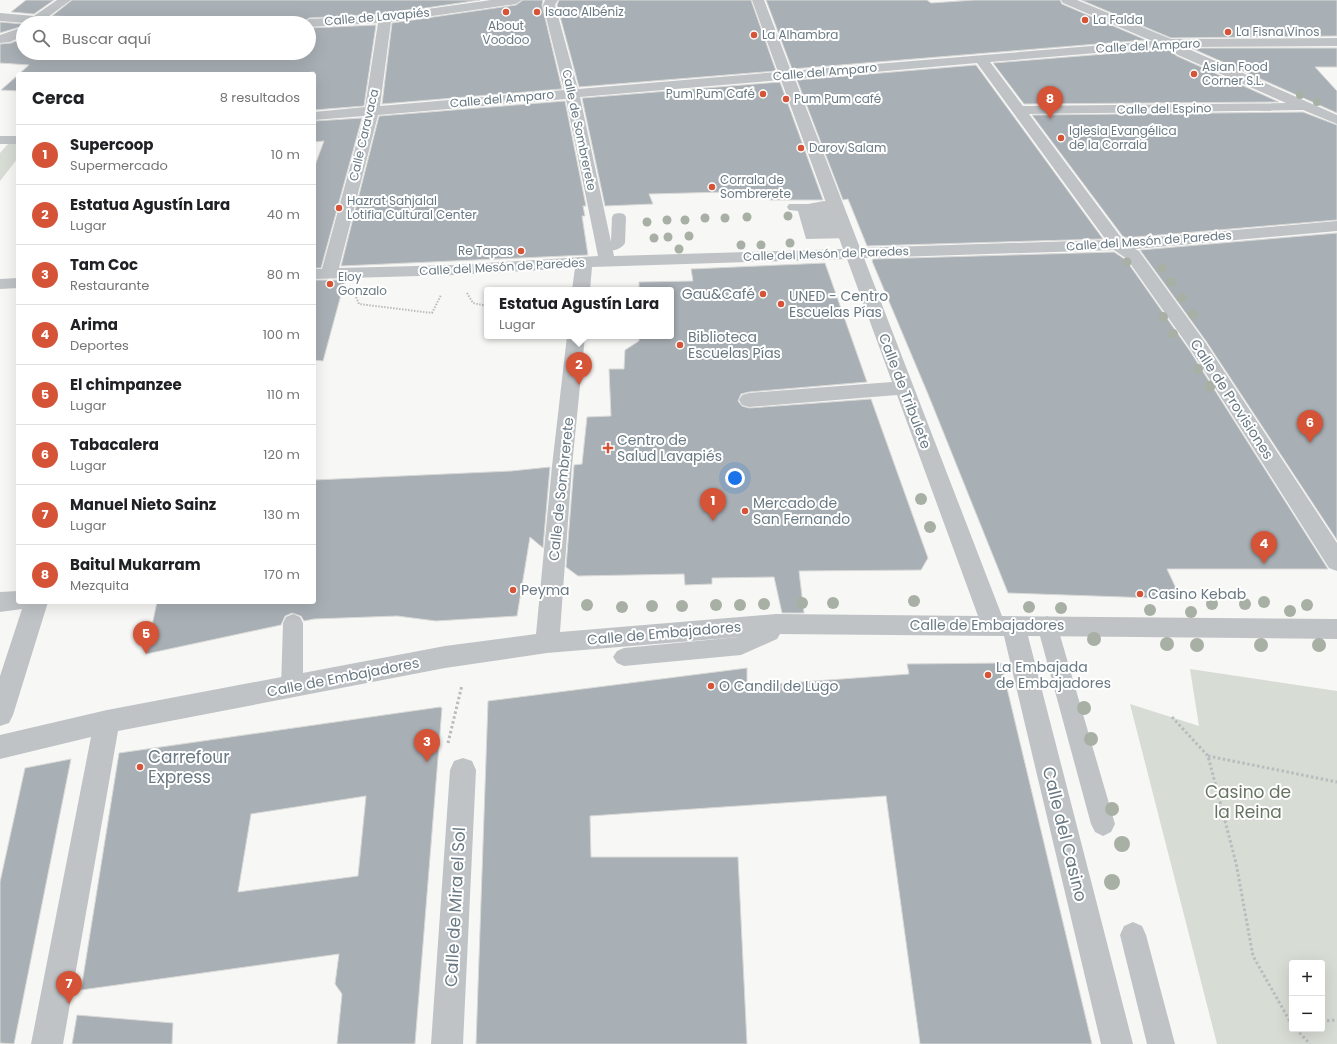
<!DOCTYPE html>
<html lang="es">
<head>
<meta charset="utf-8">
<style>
	body { margin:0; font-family:Poppins,sans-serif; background:#f2f2f2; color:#202124 }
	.controls { position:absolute; right:12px; bottom:12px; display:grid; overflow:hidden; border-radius:4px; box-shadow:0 4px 16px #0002 }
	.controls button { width:36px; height:36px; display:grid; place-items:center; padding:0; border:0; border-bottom:1px solid #e0e0e0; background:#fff; color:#202124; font:20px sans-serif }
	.you { position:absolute; left:735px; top:478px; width:14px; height:14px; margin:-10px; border:3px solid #fff; border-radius:50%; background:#1a73e8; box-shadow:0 0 0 6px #1a73e833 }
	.badge { display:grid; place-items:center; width:26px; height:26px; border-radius:50%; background:#d55437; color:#fff; font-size:13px; font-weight:700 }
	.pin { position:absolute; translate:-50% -33px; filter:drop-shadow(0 1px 2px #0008) }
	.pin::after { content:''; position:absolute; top:21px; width:14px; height:12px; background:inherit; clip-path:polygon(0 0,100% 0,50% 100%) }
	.popup { position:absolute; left:484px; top:287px; width:190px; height:52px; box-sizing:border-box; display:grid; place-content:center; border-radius:4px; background:#fff; filter:drop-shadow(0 1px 3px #0005); font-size:13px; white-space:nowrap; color:#757577 }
	.popup b { font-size:15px; color:#202124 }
	.popup::after { content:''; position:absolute; left:50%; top:100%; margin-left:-8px; border:8px solid transparent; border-top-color:#fff }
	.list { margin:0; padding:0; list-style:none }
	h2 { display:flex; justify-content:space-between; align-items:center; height:52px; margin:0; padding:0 16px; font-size:17px }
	h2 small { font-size:13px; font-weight:400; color:#757577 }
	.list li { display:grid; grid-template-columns:26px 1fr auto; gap:12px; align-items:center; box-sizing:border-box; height:60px; padding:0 16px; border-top:1px solid #e0e0e0 }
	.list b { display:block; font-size:15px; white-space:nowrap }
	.list p { margin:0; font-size:13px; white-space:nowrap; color:#757577 }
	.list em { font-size:13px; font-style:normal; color:#757577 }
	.icon { flex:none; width:22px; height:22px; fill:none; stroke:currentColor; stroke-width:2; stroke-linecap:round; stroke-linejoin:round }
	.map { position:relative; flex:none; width:1337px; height:1044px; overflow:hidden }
	.search { position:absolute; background:#fff; box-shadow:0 4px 16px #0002; left:16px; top:16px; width:300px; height:44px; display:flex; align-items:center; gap:10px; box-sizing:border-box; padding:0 14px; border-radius:22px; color:#757577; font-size:15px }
	.panel { position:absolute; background:#fff; box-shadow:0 4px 16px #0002; left:16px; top:72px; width:300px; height:532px; border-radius:4px }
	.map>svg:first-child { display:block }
	.green { fill:#d7dcd4; fill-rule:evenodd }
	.building { fill:#a9b0b5; stroke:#d9d9d7; fill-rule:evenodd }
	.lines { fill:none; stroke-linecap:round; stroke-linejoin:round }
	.path-far1 { stroke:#b9bcbe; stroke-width:2; stroke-dasharray:1.5 1.5; stroke-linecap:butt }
	.path { stroke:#b9bcbe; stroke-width:3; stroke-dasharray:2.5 2.5; stroke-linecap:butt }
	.lane { fill:#bfc3c6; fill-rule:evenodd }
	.street { fill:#bfc3c6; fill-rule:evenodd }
	.tree { fill:#a8b0a5 }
	.poi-dot { fill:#d55437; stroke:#fff; stroke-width:1.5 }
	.labels { text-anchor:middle; stroke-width:4; stroke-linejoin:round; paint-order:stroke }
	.far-poi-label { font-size:12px; fill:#697983; stroke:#fff; text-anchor:start }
	.far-street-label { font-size:12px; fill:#697983; stroke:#fff }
	.poi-label { font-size:14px; fill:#697983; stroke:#fff; text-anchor:start }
	.street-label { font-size:14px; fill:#697983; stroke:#fff }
	.near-poi-label { font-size:17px; fill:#697983; stroke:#fff; text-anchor:start }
	.near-park-label { font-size:17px; fill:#677663; stroke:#fff }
	.near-street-label { font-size:17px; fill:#697983; stroke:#fff }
</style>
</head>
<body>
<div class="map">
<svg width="1337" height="1044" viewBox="0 0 1337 1044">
	<rect width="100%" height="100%" fill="#f7f7f5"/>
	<g class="green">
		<polygon points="18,143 18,158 0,181 0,153 8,144"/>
		<path d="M1190,669L1337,691V1044H1217L1130,704L1199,726ZM1292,963H1322V1029H1292Z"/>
	</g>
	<g class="building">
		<polygon points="26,0 54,0 34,14 11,12"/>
		<polygon points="72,0 480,0 385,14 309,18 302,23 117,23 110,18 52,16"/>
		<polygon points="523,0 543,0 542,5 562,89 382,104 392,23 516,5"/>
		<polygon points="559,0 751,0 776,71 579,87 557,5"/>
		<polygon points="766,0 927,0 931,3 974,0 1060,0 1062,4 1146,40 792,69"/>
		<polygon points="1081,0 1337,0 1337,36 1171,38"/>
		<polygon points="0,22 23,24 23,26 0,33"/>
		<polygon points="376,25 364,106 314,110 314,72 294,74 19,74 29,65 0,63 0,44 11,43 23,38 23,53 309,53 309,28"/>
		<polygon points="1191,48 1337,48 1337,67 1315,67 1337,91 1337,113"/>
		<polygon points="1167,49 1177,56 1279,102 1024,104 993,63"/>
		<polygon points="976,65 1103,239 867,246 848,199 843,200 797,80"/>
		<polygon points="18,75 18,91 1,90"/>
		<polygon points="780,82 823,200 769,200 766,191 649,194 653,204 605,206 582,98"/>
		<polygon points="565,101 586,206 583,206 585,216 582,216 588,255 341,266 379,116"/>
		<polygon points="1303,112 1337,125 1337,220 1124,238 1032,115"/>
		<polygon points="362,118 321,268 314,268 314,168 324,141 314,142 314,121"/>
		<polygon points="1337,233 1337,540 1206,341 1140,250"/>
		<polygon points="1114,252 1126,260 1190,351 1328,569 1167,569 1181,599 1008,593 928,394 872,261 873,259"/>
		<polygon points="825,263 867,382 749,392 741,394 738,401 742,406 749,408 871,399 928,558 921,570 799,571 804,613 782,613 774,577 712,578 712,584 685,585 684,574 578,576 566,567 574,465 582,464 587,417 611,416 609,369 624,369 625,350 639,341 639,336 671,336 671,290 639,290 639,282 693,281 691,269"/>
		<polygon points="314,280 345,280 323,361 314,360"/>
		<polygon points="550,467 543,548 530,537 517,616 436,621 397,616 314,619 304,621 301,616 292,613 285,616 281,625 146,654 157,602 314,602 314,480 511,471"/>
		<polygon points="1001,663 1092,1044 920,1044 886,796 590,816 591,857 738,857 747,1044 476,1044 488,701 747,668 747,686 909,674 907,664"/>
		<path d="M440,707L442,708L415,1044H337L342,994L335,984L339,954L81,990L119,753ZM366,796L358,876L238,892L251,814Z"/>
		<polygon points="71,759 14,1044 0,1043 0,882 25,768"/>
		<polygon points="77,1015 173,1023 172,1044 72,1044"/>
	</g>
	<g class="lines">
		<g class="path-far1">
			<polyline points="467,293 473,303 487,306"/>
			<polyline points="356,297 359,304 432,313 441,295"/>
		</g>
		<g class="path">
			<polyline points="1172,717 1208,756 1236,863 1253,956 1292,1025"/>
			<polyline points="448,743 462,685"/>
			<polyline points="1208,756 1337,782"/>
			<polyline points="1322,1021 1337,1020"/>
			<polyline points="1296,1029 1310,1044"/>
		</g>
		<g class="lane">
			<polygon points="824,201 829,202 831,205 839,231 851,232 853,235 851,238 806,239 798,211 789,210 787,207 789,204 808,204"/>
			<path d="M619,213L624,214L626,217L625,243C621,250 608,253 600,251L598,248L600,245L611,241L612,217L614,214Z"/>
			<polygon points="293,614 300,617 303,623 303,687 300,694 292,696 284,694 281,687 283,623 286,617"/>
			<polygon points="776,615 783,618 786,624 777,639 741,655 624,666 617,663 613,657 617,651 624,648 739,637 763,627 769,618"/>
			<polygon points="1047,616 1054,619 1057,625 1115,824 1111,832 1103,836 1095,832 1091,824 1037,625 1040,619"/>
			<polygon points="1133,922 1142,926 1146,935 1175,1044 1147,1044 1120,935 1124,926"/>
		</g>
		<g class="street">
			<polygon points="57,0 71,0 48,17 110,19 116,23 26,23 0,21 0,13 34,16"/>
			<path d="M491,0H522L516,4L391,22L380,106L564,90L543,5L545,0H558L555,5L578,89L778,72L752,0H764L791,71L1152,41L1063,3L1061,0H1077L1171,39L1337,38V46L1184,47L1337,115V124L1303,110L1029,114L1123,240L1337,221V231L1135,249L1139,251L1205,342L1337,543V571L1329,568L1191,350L1127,259L1114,250L864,258L1002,616L1337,619V639L1028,636L1133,1044H1101L1004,636L776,634L547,653L445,668L118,731L63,1044H31L91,737L0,759V735L107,710L445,646L536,634L552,466L567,336H585L572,466L560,632L776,614L978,616L897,395L749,407L742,405L739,400L742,395L749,393L892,382L847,259L592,267L590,290H572L575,268L455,275L314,279V269H322L364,116L314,120V112L365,107L378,23L309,27V23H303L309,19L385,15ZM1167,47L1178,55L1286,103L1023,106L990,62ZM977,63L1106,240L860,248L795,79ZM781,80L843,249L614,256L580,97ZM566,99L598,256L455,265L339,268L378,115Z"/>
			<polygon points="23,27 23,36 10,42 0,43 0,35"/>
			<rect x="0" y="136" width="18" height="8"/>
			<polygon points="18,278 18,288 0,289 0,279"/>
			<polygon points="18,591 18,602 48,602 13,715 9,723 0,726 0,676 22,609 0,612 0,592"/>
			<polygon points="463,758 472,761 476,770 463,1044 431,1044 450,770 454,761"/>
		</g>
	</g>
	<g class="tree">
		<circle cx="1237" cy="69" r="3.5"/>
		<circle cx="1257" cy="77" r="3.5"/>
		<circle cx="1300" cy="95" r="4"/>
		<circle cx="1317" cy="102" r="4"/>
		<circle cx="788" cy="216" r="4.5"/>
		<circle cx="747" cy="217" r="4.5"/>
		<circle cx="705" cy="218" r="4.5"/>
		<circle cx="725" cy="218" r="4.5"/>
		<circle cx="667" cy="220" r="4.5"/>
		<circle cx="685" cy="220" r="4.5"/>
		<circle cx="647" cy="222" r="4.5"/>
		<circle cx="689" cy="236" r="4.5"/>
		<circle cx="668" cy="237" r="4.5"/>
		<circle cx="654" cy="238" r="4.5"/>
		<circle cx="790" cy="243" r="4.5"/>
		<circle cx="741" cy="245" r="4.5"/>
		<circle cx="761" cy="245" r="4.5"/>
		<circle cx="679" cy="249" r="4.5"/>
		<circle cx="1127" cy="262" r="4.5"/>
		<circle cx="1162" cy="268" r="4.5"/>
		<circle cx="1171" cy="282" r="5"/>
		<circle cx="1182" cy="298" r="5"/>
		<circle cx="1193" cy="314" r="5"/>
		<circle cx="1163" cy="317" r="5"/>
		<circle cx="1173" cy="334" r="5"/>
		<circle cx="1198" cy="369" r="5"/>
		<circle cx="1210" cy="386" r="5.5"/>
		<circle cx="921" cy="499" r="6"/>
		<circle cx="930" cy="527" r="6"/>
		<circle cx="914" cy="601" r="6"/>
		<circle cx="1264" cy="602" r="6"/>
		<circle cx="802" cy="603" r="6"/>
		<circle cx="833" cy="603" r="6"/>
		<circle cx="764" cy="604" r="6"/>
		<circle cx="1212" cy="604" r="6"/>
		<circle cx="1245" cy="604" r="6"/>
		<circle cx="587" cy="605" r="6"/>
		<circle cx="716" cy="605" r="6"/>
		<circle cx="740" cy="605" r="6"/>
		<circle cx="1307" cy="605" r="6"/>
		<circle cx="652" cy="606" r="6"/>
		<circle cx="682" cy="606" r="6"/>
		<circle cx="622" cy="607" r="6"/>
		<circle cx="1029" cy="607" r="6"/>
		<circle cx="1061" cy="608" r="6"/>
		<circle cx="1150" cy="610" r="6"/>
		<circle cx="1290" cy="611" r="6"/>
		<circle cx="1191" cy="612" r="6"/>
		<circle cx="1094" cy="639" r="7"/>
		<circle cx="1167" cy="644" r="7"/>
		<circle cx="1197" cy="645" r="7"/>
		<circle cx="1261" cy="645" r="7"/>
		<circle cx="1319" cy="645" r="7"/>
		<circle cx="1084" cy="708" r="7"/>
		<circle cx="1091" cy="739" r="7"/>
		<circle cx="1112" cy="809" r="7"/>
		<circle cx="1122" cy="844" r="8"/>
		<circle cx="1112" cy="882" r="8"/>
	</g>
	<g class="poi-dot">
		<circle cx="506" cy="12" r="4"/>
		<circle cx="537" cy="12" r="4"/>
		<circle cx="1085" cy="20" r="4"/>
		<circle cx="1228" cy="32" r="4"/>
		<circle cx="754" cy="35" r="4"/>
		<circle cx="1194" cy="74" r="4"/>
		<circle cx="763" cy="94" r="4"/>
		<circle cx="786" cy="99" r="4"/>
		<circle cx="1061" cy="138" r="4"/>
		<circle cx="801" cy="148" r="4"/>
		<circle cx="712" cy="187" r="4"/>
		<circle cx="339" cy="208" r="4"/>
		<circle cx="521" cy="251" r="4"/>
		<circle cx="330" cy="284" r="4"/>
		<circle cx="763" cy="294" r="4"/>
		<circle cx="781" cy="304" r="4"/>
		<circle cx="680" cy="345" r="4"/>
		<path d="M606 442h4v4h4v4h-4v4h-4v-4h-4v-4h4z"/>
		<circle cx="745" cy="511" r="4"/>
		<circle cx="513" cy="590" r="4"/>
		<circle cx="1140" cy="594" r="4"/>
		<circle cx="988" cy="675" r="4"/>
		<circle cx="711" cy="686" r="4"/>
		<circle cx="140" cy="767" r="4"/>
	</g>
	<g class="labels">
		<g class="far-poi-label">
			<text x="545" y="16">Isaac Albéniz</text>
			<text x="1093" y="24">La Falda</text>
			<text x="506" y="30" text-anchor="middle">About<tspan x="506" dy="14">Voodoo</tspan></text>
			<text x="1236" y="36">La Fisna Vinos</text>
			<text x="762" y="39">La Alhambra</text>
			<text x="1202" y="71">Asian Food<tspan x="1202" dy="14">Corner S.L.</tspan></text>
			<text x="755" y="98" text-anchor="end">Pum Pum Café</text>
			<text x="794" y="103">Pum Pum café</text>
			<text x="1069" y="135">Iglesia Evangélica<tspan x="1069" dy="14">de la Corrala</tspan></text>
			<text x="809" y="152">Darov Salam</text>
			<text x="720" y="184">Corrala de<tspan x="720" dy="14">Sombrerete</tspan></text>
			<text x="347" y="205">Hazrat Sahjalal<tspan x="347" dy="14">Lotifia Cultural Center</tspan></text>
			<text x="513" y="255" text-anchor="end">Re Tapas</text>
			<text x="338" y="281">Eloy<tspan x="338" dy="14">Gonzalo</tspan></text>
		</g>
		<g class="far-street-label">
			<text transform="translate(377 17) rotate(-5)" y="4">Calle de Lavapiés</text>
			<text transform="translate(1148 46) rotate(-3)" y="4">Calle del Amparo</text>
			<text transform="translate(825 72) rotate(-5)" y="4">Calle del Amparo</text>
			<text transform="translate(502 99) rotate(-5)" y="4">Calle del Amparo</text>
			<text transform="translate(1164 109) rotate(-1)" y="4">Calle del Espino</text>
			<text transform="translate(579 130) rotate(78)" y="4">Calle de Sombrerete</text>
			<text transform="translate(364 135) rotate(-77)" y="4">Calle Caravaca</text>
			<text transform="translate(1149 241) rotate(-4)" y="4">Calle del Mesón de Paredes</text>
			<text transform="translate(826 254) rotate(-2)" y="4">Calle del Mesón de Paredes</text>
			<text transform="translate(502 267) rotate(-3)" y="4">Calle del Mesón de Paredes</text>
		</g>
		<g class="poi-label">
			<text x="755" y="299" text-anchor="end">Gau&amp;Café</text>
			<text x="789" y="301">UNED - Centro<tspan x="789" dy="16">Escuelas Pías</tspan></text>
			<text x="688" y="342">Biblioteca<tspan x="688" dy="16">Escuelas Pías</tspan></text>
			<text x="617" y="445">Centro de<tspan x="617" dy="16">Salud Lavapiés</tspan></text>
			<text x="753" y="508">Mercado de<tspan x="753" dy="16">San Fernando</tspan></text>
			<text x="521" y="595">Peyma</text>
			<text x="1148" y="599">Casino Kebab</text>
			<text x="996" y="672">La Embajada<tspan x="996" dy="16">de Embajadores</tspan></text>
			<text x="719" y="691">O Candil de Lugo</text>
		</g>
		<g class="street-label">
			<text transform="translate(905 391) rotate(69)" y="5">Calle de Tribulete</text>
			<text transform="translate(1232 399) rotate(57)" y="5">Calle de Provisiones</text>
			<text transform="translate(561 489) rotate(-84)" y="5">Calle de Sombrerete</text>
			<text x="987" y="630">Calle de Embajadores</text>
			<text transform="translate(664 633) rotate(-5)" y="5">Calle de Embajadores</text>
			<text transform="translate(343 677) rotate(-11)" y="5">Calle de Embajadores</text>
		</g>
		<g class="near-poi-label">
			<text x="148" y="763">Carrefour<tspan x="148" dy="20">Express</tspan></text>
		</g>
		<g class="near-park-label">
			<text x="1248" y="798">Casino de<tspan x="1248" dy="20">la Reina</tspan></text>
		</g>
		<g class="near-street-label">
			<text transform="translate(1065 834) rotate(76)" y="6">Calle del Casino</text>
			<text transform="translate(455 907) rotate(-87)" y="6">Calle de Mira el Sol</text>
		</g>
	</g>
</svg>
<div class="controls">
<button>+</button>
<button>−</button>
</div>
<div class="you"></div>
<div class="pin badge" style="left:713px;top:521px">1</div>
<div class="pin badge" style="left:579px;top:385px">2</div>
<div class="popup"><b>Estatua Agustín Lara</b>Lugar</div>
<div class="pin badge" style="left:427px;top:762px">3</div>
<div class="pin badge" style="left:1264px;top:564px">4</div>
<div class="pin badge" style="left:146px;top:654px">5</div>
<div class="pin badge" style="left:1310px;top:443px">6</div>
<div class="pin badge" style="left:69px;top:1004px">7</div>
<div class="pin badge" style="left:1050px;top:119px">8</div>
<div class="search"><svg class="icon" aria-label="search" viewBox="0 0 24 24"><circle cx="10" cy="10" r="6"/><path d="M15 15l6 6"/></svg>Buscar aquí</div>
<section class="panel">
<h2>Cerca<small>8 resultados</small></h2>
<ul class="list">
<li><span class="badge">1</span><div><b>Supercoop</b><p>Supermercado</p></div><em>10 m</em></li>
<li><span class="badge">2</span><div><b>Estatua Agustín Lara</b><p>Lugar</p></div><em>40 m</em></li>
<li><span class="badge">3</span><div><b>Tam Coc</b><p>Restaurante</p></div><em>80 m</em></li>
<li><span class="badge">4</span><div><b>Arima</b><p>Deportes</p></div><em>100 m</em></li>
<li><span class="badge">5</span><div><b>El chimpanzee</b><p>Lugar</p></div><em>110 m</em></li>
<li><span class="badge">6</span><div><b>Tabacalera</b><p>Lugar</p></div><em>120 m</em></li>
<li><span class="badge">7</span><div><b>Manuel Nieto Sainz</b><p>Lugar</p></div><em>130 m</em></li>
<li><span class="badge">8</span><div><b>Baitul Mukarram</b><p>Mezquita</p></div><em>170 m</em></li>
</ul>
</section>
</div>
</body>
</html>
